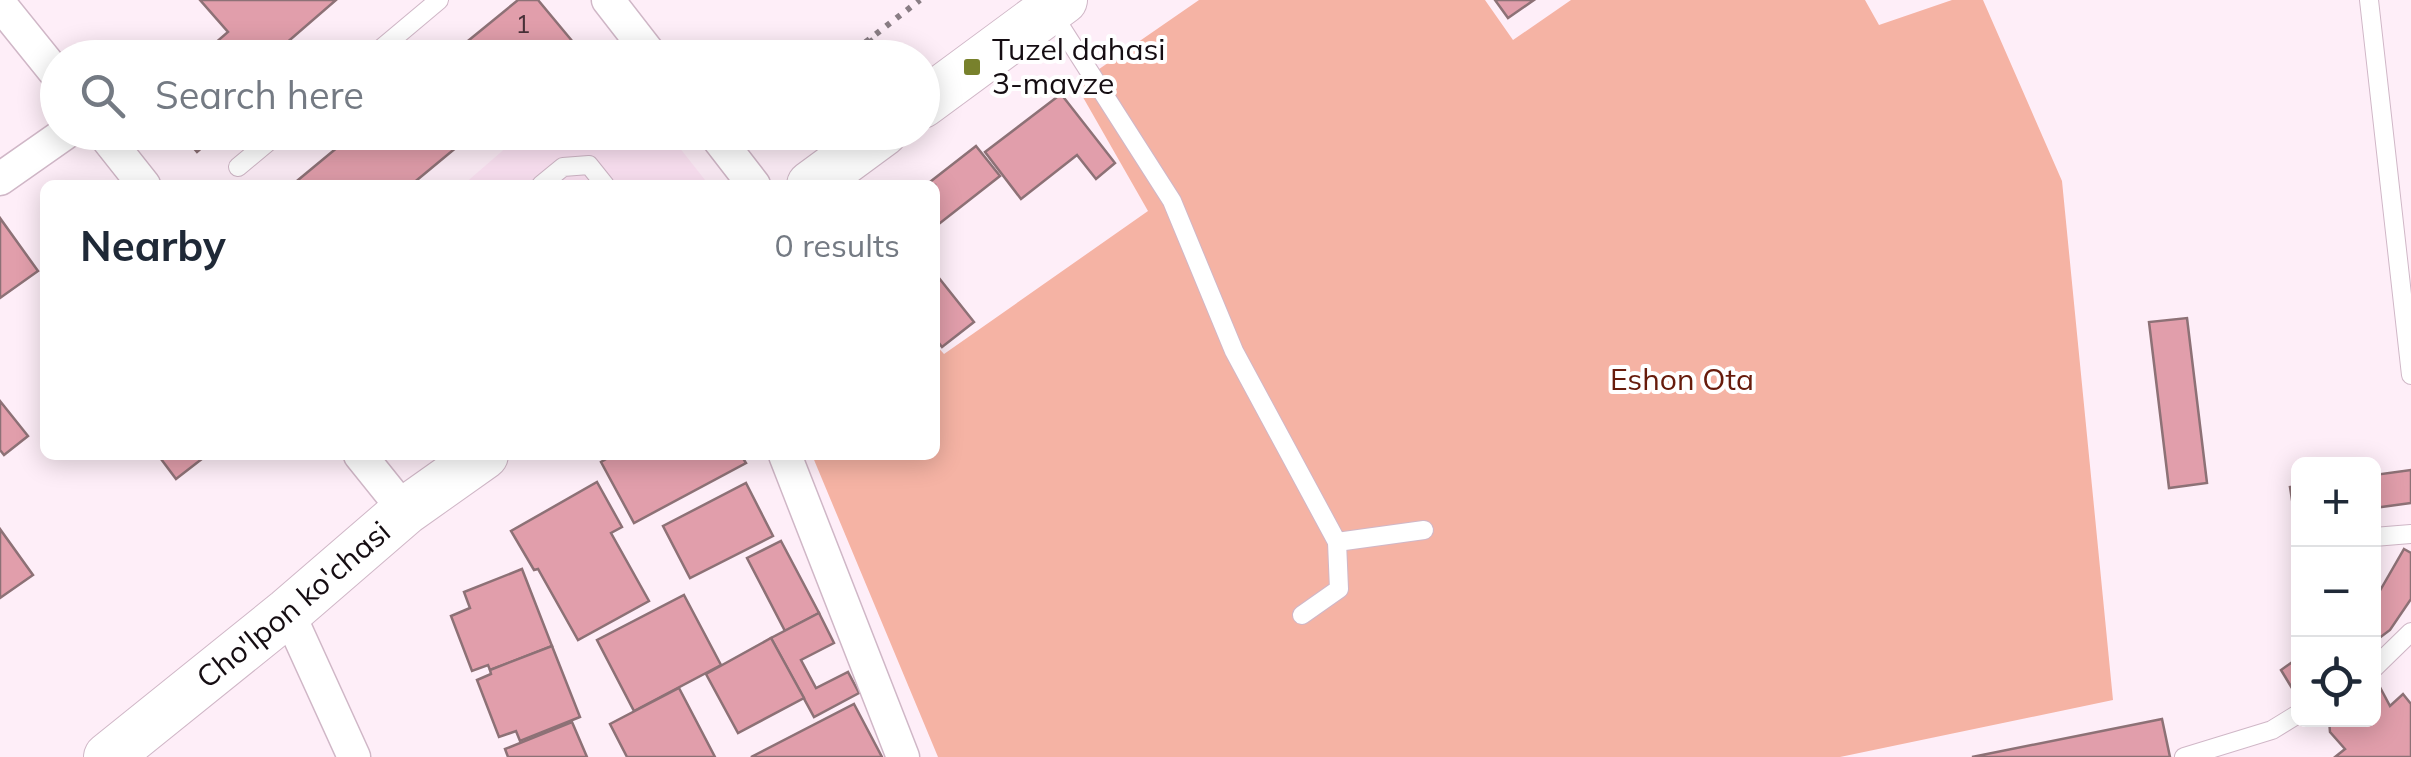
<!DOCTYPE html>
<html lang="en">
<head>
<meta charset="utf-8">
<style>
	body { margin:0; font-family:Mulish,sans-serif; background:#f2f2f3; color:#1f2937 }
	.controls { position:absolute; right:30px; bottom:30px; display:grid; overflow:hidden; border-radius:15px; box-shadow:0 5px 25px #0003 }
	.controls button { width:90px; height:90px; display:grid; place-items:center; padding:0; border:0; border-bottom:2px solid #e0e1e3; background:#fff; color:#1f2937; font:50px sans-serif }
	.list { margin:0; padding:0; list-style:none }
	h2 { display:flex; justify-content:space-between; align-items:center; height:130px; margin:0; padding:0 40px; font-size:42px }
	h2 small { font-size:32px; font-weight:400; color:#747a83 }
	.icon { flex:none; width:55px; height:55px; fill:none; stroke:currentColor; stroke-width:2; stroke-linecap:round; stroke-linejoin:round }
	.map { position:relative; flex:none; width:2411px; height:757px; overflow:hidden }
	.search { position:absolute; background:#fff; box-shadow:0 5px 25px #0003; left:40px; top:40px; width:900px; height:110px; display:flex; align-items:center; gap:25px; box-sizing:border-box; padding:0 35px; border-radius:55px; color:#747a83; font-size:38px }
	.panel { position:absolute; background:#fff; box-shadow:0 5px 25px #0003; left:40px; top:180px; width:900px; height:280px; border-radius:15px }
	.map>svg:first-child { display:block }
	.built { fill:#fde3f4 }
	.green { fill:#f5b3a4 }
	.building { fill:#e19eab; stroke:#8d7176; stroke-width:2.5 }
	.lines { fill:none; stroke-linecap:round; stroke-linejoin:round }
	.lane-casing { stroke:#d0b7c7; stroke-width:20 }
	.street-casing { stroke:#d0b7c7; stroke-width:35 }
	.secondary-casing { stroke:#d0b7c7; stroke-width:50 }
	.path { stroke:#897d84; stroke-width:6; stroke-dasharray:5 8; stroke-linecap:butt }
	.lane { stroke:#fff; stroke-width:18 }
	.street { stroke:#fff; stroke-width:32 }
	.secondary { stroke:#fff; stroke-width:48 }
	.poi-dot { fill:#78812c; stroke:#fff; stroke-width:4 }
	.labels { text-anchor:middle; stroke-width:8; stroke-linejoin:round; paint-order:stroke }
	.number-label { font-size:25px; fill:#483138 }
	.poi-label { font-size:30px; fill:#150d12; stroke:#fff; text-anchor:start }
	.park-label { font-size:30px; fill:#671b0b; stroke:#fff }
	.street-label { font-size:30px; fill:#150d12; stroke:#fff }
</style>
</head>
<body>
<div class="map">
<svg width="2411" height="757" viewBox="0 0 2411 757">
	<rect width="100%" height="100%" fill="#feeef8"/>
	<polygon class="built" points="524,132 668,133 709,185 463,185"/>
	<polygon class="green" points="1199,0 1485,0 1513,40 1571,0 1865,0 1879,25 1952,0 1983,0 2062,181 2113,700 1840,757 938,757 812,455 935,455 935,344 944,354 1148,211 1076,85"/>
	<g class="building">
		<polygon points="200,0 336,0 269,58 198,58 228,32"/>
		<polygon points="518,0 538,0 578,48 566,58 447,58"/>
		<polygon points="1495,0 1534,0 1508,18"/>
		<polygon points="1061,94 1115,163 1096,179 1077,155 1021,199 985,152"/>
		<polygon points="180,132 220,132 197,152"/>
		<polygon points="356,132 475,132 411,185 292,185"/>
		<polygon points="976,146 1000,176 935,227 935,185 926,185"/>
		<polygon points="0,218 38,271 0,298"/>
		<polygon points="935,273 974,322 942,347 935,338"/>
		<polygon points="2187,318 2207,483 2169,488 2149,322"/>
		<polygon points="0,401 28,436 4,455 0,450"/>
		<polygon points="158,455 207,455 176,479"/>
		<polygon points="613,455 741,455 746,463 634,523 601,462"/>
		<polygon points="2411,470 2411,503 2374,508 2374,475"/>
		<polygon points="597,482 622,527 611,533 649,601 578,640 538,569 534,570 511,531"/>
		<polygon points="746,483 773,536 690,578 663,526"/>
		<polygon points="2298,486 2298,519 2295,519 2290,487"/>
		<polygon points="0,529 33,575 0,598"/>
		<polygon points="781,541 819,613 785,631 747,558"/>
		<polygon points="2404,549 2411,553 2411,599 2390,630 2374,642 2374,601"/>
		<polygon points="522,569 552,646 490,670 488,665 472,671 451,616 470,608 464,592"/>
		<polygon points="684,595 721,665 634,711 597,640"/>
		<polygon points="819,613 834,643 801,660 816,688 848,672 859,693 814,717 771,638"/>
		<polygon points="771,638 804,698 738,733 706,674"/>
		<polygon points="552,646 580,717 520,741 516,731 499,737 477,680 491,674 490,670"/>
		<polygon points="2298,658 2298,698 2281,670"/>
		<polygon points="2374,676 2390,706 2403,694 2411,704 2411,757 2335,757 2345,749 2330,732 2329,720 2374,720"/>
		<polygon points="679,688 715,757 627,757 610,724"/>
		<polygon points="854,704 882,757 751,757"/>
		<polygon points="2162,719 2170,757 1972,757"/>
		<polygon points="572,722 587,757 508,757 505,749"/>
	</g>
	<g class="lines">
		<defs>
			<g id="lane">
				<polyline points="2369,0 2411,375"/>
				<polyline points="1050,10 1172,201 1234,351 1337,542 1339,589 1302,615"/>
				<polyline points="370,58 439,0"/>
				<polyline points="238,167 280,132"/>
				<polyline points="541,185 563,167 589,165 605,185"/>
				<polyline points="2374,537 2411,534"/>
				<polyline points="1337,542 1424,530"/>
				<polyline points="2374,668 2411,632"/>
				<polyline points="2184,757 2272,730 2298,714"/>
			</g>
			<g id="street">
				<polyline points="608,0 653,58"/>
				<polyline points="0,4 58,76"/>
				<polyline points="102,132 144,185"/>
				<polyline points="713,132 754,185"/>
				<polyline points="0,179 67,132"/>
				<polyline points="360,455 405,511"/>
				<polyline points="785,455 903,757"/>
				<polyline points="288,612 354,757"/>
			</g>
			<g id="secondary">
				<polyline points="922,104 1063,0"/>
				<polyline points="811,185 883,132"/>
				<path id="s1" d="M108,757L288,612L405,511L484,455"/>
			</g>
		</defs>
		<use href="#lane" class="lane-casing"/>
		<use href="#street" class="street-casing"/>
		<use href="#secondary" class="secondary-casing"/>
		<g class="path">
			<polyline points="869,39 884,58"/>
			<polyline points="845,58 920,0"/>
		</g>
		<use href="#lane" class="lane"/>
		<use href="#street" class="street"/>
		<use href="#secondary" class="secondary"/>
	</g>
	<rect class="poi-dot" x="962" y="57" width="20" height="20" rx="5"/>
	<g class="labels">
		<g class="number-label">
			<text x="523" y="33">1</text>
		</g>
		<g class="poi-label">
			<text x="992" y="60">Tuzel dahasi<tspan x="992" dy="34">3-mavze</tspan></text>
		</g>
		<g class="park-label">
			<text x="1682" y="390">Eshon Ota</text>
		</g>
		<g class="street-label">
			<text dy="10" stroke="none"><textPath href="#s1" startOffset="240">Cho'lpon ko'chasi</textPath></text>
		</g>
	</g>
</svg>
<div class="controls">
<button>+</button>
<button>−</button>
<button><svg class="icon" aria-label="locate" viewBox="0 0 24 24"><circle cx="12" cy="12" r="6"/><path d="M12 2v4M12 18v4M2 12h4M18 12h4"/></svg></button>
</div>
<div class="search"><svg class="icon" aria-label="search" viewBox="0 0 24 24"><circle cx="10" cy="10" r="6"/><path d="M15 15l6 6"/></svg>Search here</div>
<section class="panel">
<h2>Nearby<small>0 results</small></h2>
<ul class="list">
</ul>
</section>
</div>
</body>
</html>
